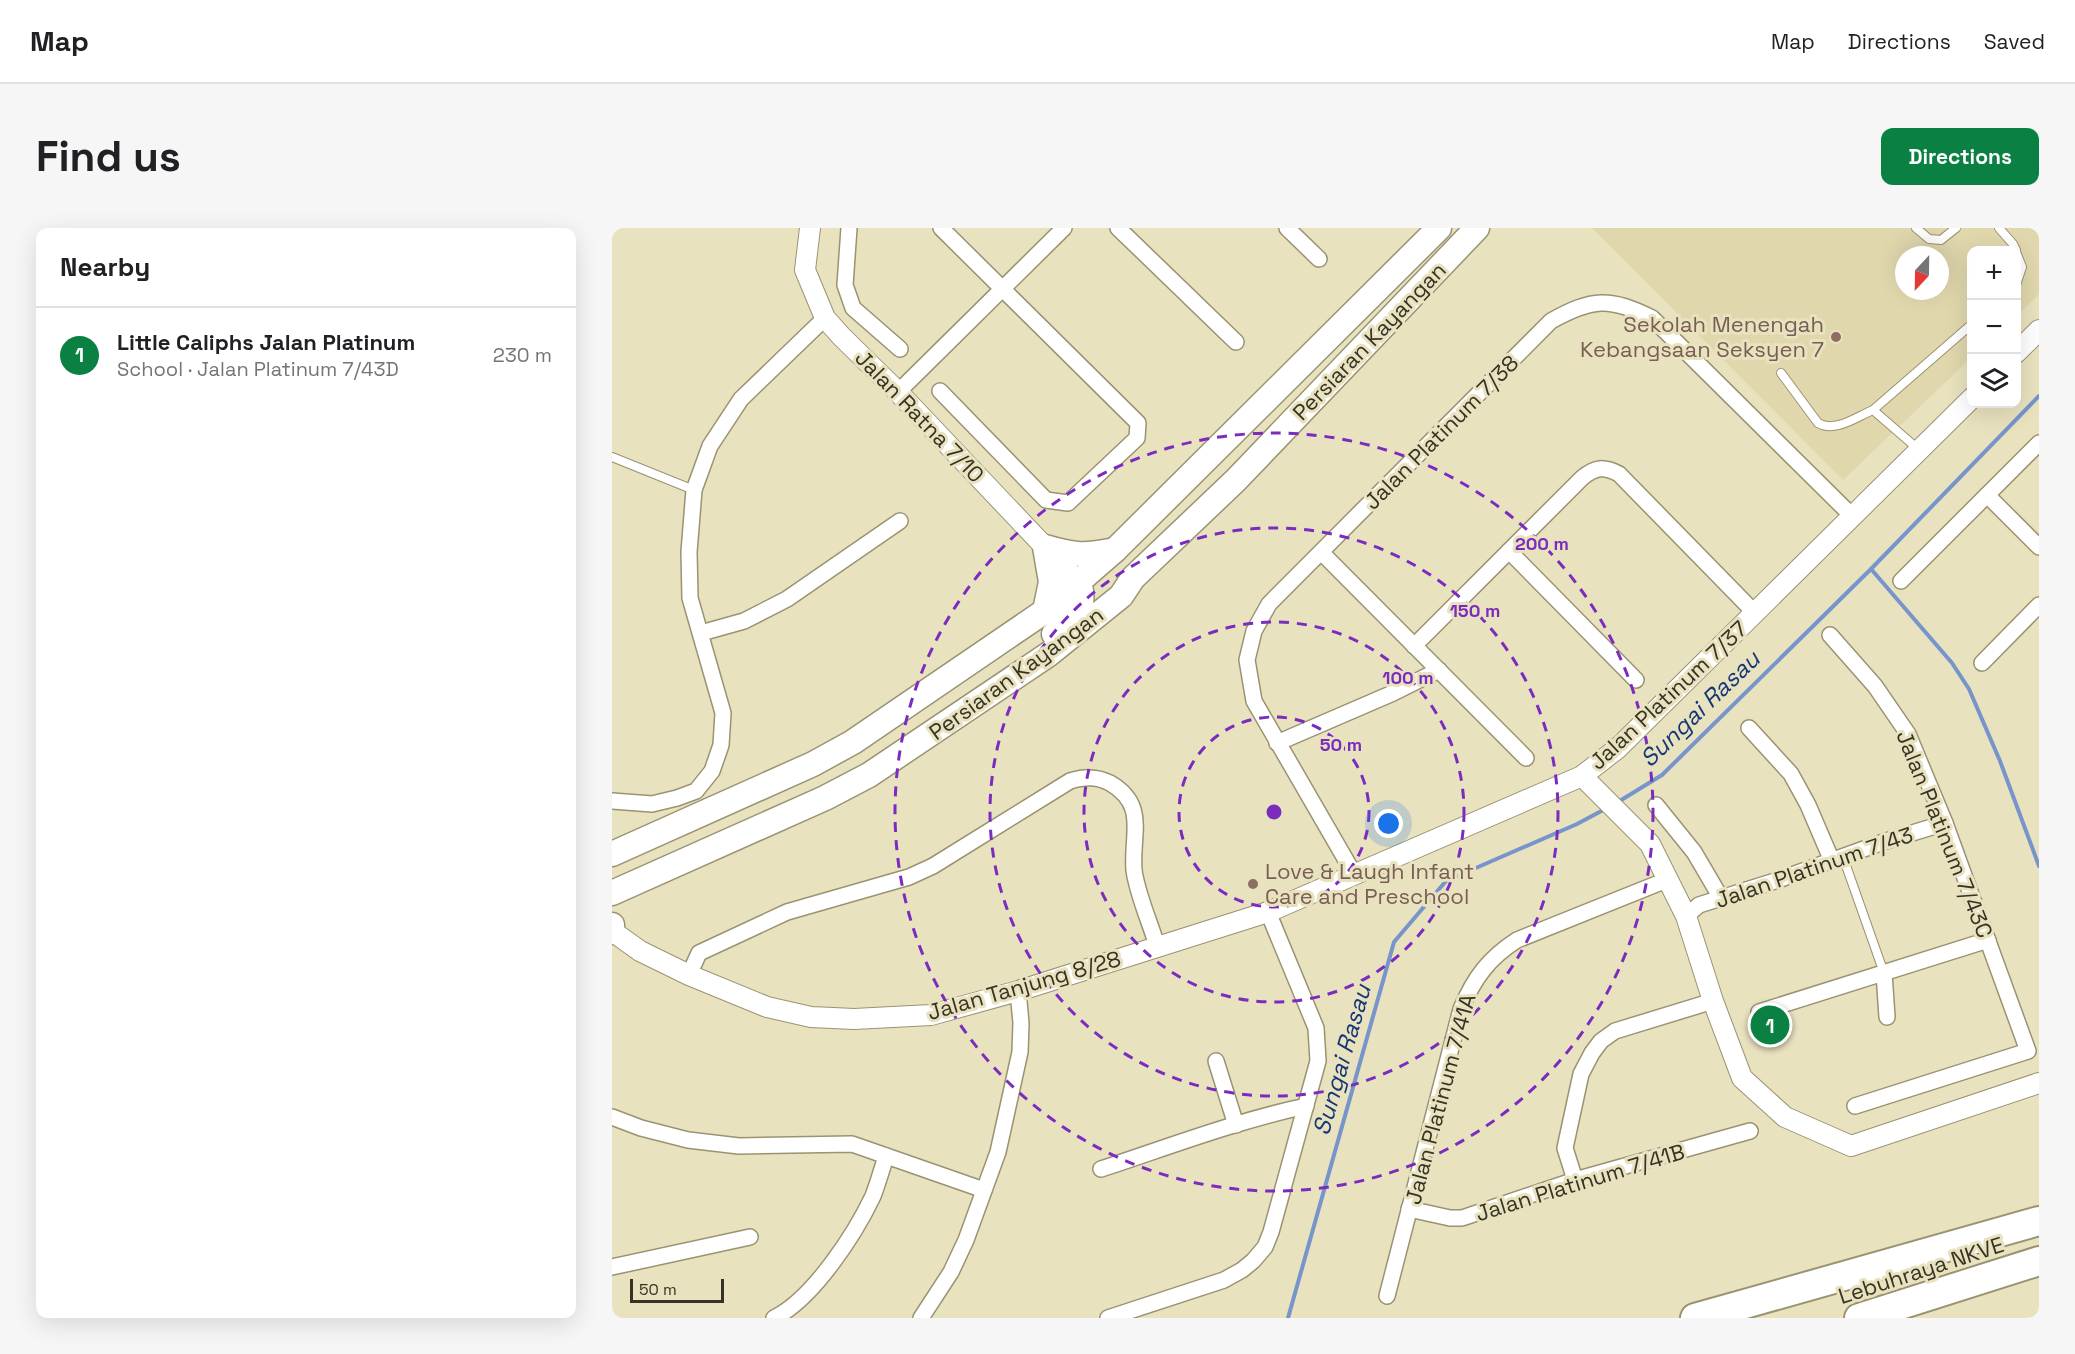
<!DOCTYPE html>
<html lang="en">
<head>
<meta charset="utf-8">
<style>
	body { margin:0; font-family:"Space Grotesk",sans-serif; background:#f6f6f6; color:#202124 }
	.controls { position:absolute; right:18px; top:18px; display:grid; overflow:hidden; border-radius:12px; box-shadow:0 6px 24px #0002 }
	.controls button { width:54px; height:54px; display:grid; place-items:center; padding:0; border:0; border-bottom:2px solid #e0e0e0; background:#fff; color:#202124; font:30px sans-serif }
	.compass { position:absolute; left:1283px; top:18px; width:54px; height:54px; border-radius:50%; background:#fff; box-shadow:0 6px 24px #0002; rotate:202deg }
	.scale { position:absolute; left:18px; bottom:15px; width:94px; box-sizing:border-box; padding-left:6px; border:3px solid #363325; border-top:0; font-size:16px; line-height:21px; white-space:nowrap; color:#363325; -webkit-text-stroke:4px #e9e2bf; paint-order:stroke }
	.you { position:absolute; left:777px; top:596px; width:21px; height:21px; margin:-15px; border:4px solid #fff; border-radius:50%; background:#1a73e8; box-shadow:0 0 0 9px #1a73e833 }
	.badge { display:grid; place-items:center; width:39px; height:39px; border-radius:50%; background:#0b8043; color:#fff; font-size:20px; font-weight:700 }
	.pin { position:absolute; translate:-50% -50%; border:3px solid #fff; box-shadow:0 2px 6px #0006 }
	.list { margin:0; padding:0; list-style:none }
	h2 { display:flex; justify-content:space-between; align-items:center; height:78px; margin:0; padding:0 24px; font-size:26px }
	h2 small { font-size:20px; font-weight:400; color:#757577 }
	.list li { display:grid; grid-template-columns:39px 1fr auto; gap:18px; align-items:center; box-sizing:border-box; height:96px; padding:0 24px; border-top:2px solid #e0e0e0 }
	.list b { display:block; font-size:22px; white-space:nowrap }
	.list p { margin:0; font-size:20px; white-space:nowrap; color:#757577 }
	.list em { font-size:20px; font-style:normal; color:#757577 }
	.icon { flex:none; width:33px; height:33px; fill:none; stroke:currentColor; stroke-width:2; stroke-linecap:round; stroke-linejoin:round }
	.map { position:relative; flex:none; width:1427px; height:1090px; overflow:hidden; border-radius:12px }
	header { display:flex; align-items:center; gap:36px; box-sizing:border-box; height:84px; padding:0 30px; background:#fff; border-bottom:2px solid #e0e0e0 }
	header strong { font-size:28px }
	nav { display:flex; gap:33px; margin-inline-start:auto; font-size:21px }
	.intro { display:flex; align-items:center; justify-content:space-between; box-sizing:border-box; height:144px; padding:0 36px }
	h1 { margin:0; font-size:42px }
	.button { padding:15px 27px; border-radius:12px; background:#0b8043; color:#fff; font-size:21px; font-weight:700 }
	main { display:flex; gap:36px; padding:0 36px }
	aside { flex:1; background:#fff; border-radius:12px; box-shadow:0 6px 24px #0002 }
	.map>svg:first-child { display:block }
	.built { fill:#e0d7ad; fill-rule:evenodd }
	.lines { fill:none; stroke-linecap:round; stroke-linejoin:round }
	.stream { stroke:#7795cb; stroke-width:4 }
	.service-casing { stroke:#9a9372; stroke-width:10 }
	.minor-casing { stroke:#9a9372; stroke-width:18 }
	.tertiary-casing { stroke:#9a9372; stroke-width:22 }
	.primary-casing { stroke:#9a9372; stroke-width:27 }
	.motorway-casing { stroke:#9a9372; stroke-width:32 }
	.service { stroke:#fff; stroke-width:8 }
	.minor { stroke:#fff; stroke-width:15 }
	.tertiary { stroke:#fff; stroke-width:20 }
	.primary { stroke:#fff; stroke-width:24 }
	.motorway { stroke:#fff; stroke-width:28 }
	.ring { fill:none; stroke:#7b2cbf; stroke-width:3; stroke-dasharray:10 8 }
	.education-dot { fill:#8d6e63; stroke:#e9e2bf; stroke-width:2 }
	.labels { text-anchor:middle; stroke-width:6; stroke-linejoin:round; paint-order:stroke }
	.education-label { font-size:22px; fill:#785e54; stroke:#e9e2bf; text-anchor:end }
	.street-label { font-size:22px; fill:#363325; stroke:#e9e2bf }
	.water-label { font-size:24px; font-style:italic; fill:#163777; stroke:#e9e2bf }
	.centre { fill:#7b2cbf; stroke:#e9e2bf; stroke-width:3 }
	.ring-label { font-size:18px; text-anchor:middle; font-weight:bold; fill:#7b2cbf; stroke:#e9e2bf; stroke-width:6; stroke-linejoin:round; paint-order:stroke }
</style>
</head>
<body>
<header>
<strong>Map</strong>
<nav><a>Map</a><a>Directions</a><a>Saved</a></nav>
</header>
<div class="intro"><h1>Find us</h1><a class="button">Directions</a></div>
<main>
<aside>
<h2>Nearby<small></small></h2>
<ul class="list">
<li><span class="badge">1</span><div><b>Little Caliphs Jalan Platinum</b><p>School · Jalan Platinum 7/43D</p></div><em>230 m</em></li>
</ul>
</aside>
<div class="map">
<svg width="1427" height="1090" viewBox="0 0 1427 1090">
	<rect width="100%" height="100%" fill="#e9e2bf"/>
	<path class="built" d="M980,0H1427V66L1405,88L1404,22H1360L1359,130L1231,252ZM1292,27H1328V63H1292Z"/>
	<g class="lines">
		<g class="stream">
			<polyline points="1259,341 1340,435 1357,461 1388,533 1427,638"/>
			<polyline points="1006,574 1050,547 1259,341 1427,168"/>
			<polyline points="676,1090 782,714 834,653 965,596 995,580"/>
		</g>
		<defs>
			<g id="service">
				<polyline points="1304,0 1317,11 1329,12 1344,0"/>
				<polyline points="1387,0 1401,16 1404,22"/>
				<polyline points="1404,24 1410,39 1404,57"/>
				<path d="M1169,145L1206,195C1223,205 1244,189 1261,182L1306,221"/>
				<polyline points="1261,182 1360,96"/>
				<polyline points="0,229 82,262"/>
				<polyline points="1231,629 1272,745"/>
			</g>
			<g id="minor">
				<polyline points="237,0 233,57 241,80 288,121"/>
				<polyline points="506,0 624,114"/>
				<polyline points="675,0 707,31"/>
				<polyline points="328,163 434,272 456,275 525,210 526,195 329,0"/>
				<polyline points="286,164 452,0"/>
				<polyline points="1375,267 1427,319"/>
				<polyline points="897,323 1024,452"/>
				<polyline points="710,325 914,530"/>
				<polyline points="1289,353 1427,215"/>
				<polyline points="89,405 132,393 175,371 288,293"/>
				<polyline points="1218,407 1263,458 1296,506 1333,595 1416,823 1243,878"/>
				<path d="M802,418L970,250C983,239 992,238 1007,246L1143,385"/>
				<polyline points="1370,435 1427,377"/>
				<polyline points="1137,500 1179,546 1196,577 1220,633"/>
				<polyline points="665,515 781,465 827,442"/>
				<polyline points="0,573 40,576 65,570 84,563 100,543 109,517 111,485 78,370 77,324 82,262 98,218 129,171 213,90"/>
				<polyline points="1044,577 1082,624 1109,670"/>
				<path d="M742,646L642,473L635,432L642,403L657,376L939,93C980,70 998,69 1040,90L1240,288"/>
				<polyline points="1074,688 1087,677 1166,652 1274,613 1333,595"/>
				<polyline points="1272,745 1275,789"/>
				<path d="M77,747L87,725L175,684L297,649L321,638L458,553C472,549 484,548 498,555C536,577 519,607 522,642C525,666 538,694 545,718"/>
				<polyline points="1147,784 1376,712"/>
				<polyline points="604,833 624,897"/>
				<polyline points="0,889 29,900 76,912 127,918 240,916 372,962"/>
				<path d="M489,941C556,919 624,893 694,878"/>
				<polyline points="963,952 953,920 969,846 980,825 989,813 1003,803 1101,773"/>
				<polyline points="797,981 838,990 850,990 963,952 1138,903"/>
				<polyline points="0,1039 138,1009"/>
				<path d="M775,1068L849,781C862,750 877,730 905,712L1057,651"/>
				<path d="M162,1090C201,1071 243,1006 261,968C266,955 270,941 274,928"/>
				<polyline points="309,1090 339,1044 354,1012 386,924 408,824 409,795 406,763"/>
				<polyline points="496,1090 612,1052 630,1042 641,1033 653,1019 659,1004 706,833 704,800 656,684"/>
			</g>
			<g id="tertiary">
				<polyline points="198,0 193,42 213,90 229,108 286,164 467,355"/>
				<polyline points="1404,125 1427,102"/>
				<polyline points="970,548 1038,616 1074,688 1101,773 1130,850 1173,889 1239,918 1427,855"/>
				<polyline points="0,703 28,723 77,747 155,779 199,789 242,791 319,787 406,763 656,684 970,548 1006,520 1360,170"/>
			</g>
			<g id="primary">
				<path d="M433,383L439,354L433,319C464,328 472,328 503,322"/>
				<path d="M442,406C460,388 476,382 467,355"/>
				<polyline points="0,626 201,536 241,514 433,383 503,322 827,0"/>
				<polyline points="0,665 213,570 257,547 437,426 509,368 521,350 624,252 865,0"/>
				<polyline points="0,697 0,704"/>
			</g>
			<g id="motorway">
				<polyline points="1083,1090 1427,993"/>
				<polyline points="1247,1090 1427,1033"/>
			</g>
		</defs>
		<use href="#service" class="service-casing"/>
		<use href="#minor" class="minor-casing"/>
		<use href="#tertiary" class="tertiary-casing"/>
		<use href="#primary" class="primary-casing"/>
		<use href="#motorway" class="motorway-casing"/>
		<use href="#service" class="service"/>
		<use href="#minor" class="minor"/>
		<use href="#tertiary" class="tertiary"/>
		<use href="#primary" class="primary"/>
		<use href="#motorway" class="motorway"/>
	</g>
	<g class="ring">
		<circle cx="662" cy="584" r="95"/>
		<circle cx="662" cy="584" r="190"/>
		<circle cx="662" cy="584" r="284"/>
		<circle cx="662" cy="584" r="379"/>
	</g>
	<g class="education-dot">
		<circle cx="1224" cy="109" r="6"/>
		<circle cx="641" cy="656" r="6"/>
	</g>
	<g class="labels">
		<g class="education-label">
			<text x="1212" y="104">Sekolah Menengah<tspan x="1212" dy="25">Kebangsaan Seksyen 7</tspan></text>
			<text x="653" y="651" text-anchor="start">Love &amp; Laugh Infant<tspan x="653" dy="25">Care and Preschool</tspan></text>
		</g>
		<g class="street-label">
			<text transform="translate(757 113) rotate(-46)" y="8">Persiaran Kayangan</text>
			<text transform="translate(308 188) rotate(46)" y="8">Jalan Ratna 7/10</text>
			<text transform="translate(829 204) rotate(-45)" y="8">Jalan Platinum 7/38</text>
			<text transform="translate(404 445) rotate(-36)" y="8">Persiaran Kayangan</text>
			<text transform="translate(1056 467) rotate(-43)" y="8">Jalan Platinum 7/37</text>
			<text transform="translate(1333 606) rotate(68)" y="8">Jalan Platinum 7/43C</text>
			<text transform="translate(1202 639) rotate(-19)" y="8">Jalan Platinum 7/43</text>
			<text transform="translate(412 757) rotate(-16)" y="8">Jalan Tanjung 8/28</text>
			<text transform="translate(828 871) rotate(-75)" y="8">Jalan Platinum 7/41A</text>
			<text transform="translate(968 954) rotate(-17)" y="8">Jalan Platinum 7/41B</text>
			<text transform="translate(1309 1042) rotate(-18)" y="8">Lebuhraya NKVE</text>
		</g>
		<g class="water-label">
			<text transform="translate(1088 481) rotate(-44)" y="8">Sungai Rasau</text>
			<text transform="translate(730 832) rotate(-74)" y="8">Sungai Rasau</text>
		</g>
	</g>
	<circle cx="662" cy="584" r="9" class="centre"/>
	<g class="ring-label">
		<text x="930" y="322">200 m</text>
		<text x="863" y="389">150 m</text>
		<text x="796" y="456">100 m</text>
		<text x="729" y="523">50 m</text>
	</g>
</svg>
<div class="controls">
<button>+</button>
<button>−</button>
<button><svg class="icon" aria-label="layers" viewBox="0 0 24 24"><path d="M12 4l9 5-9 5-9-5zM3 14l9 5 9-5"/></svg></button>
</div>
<svg class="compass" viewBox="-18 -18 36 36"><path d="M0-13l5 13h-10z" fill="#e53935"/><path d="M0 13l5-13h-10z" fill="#757577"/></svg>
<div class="scale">50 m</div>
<div class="you"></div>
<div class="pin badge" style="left:1158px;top:797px">1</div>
</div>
</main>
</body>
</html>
